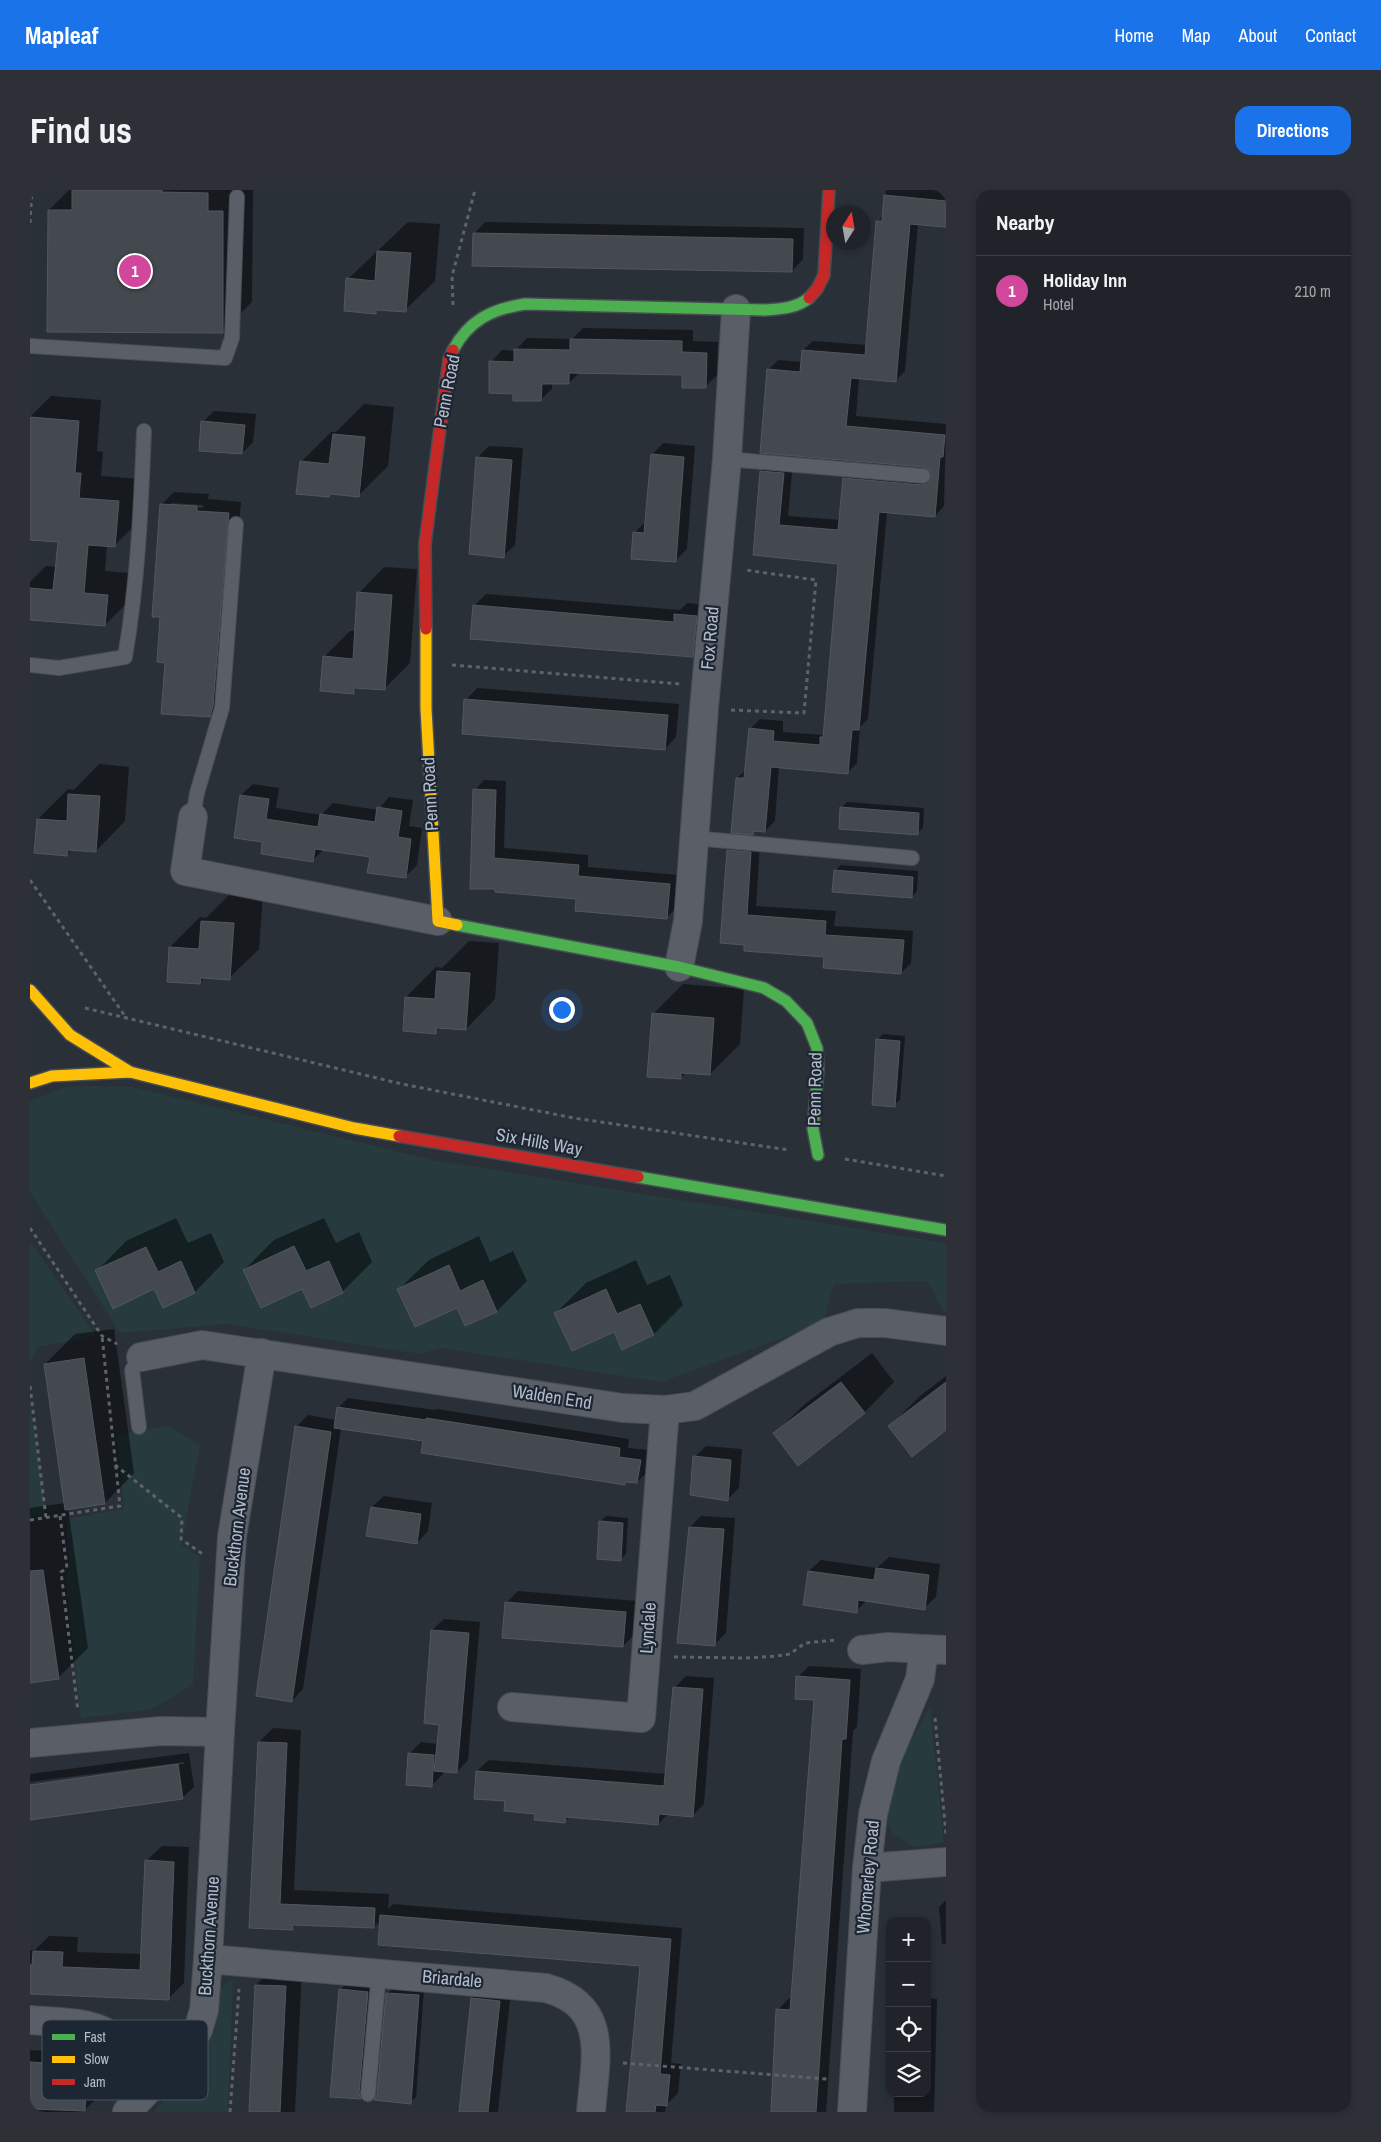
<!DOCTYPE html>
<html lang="en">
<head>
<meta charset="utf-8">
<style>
	body { margin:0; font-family:"Archivo Narrow",sans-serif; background:#2d3036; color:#f1f3f6 }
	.controls { position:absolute; right:15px; bottom:15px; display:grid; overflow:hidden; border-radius:10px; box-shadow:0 2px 8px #0003 }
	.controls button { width:45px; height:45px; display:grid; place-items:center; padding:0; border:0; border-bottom:1px solid #3d4147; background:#20242a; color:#f1f3f6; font:25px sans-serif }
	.compass { position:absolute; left:796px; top:15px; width:45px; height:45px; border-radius:50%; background:#20242a; box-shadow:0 2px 8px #0003; rotate:11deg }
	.you { position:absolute; left:531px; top:819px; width:18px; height:18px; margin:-12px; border:4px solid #fff; border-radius:50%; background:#1a73e8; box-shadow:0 0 0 8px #1a73e833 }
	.badge { display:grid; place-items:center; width:32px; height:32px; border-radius:50%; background:#1a73e8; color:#fff; font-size:16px; font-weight:700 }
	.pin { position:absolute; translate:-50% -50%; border:2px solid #fff; box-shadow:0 1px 5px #0006 }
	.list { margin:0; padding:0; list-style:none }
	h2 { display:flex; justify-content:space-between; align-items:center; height:65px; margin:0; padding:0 20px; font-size:21px }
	h2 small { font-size:16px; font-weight:400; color:#a2a4a8 }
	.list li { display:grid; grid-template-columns:32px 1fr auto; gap:15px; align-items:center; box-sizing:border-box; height:70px; padding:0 20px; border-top:1px solid #3d4147 }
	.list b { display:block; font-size:19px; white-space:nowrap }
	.list p { margin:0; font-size:16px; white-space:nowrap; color:#a2a4a8 }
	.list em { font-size:16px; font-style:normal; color:#a2a4a8 }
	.icon { flex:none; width:28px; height:28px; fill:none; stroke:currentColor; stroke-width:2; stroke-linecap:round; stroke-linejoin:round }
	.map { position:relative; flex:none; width:916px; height:1922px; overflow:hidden; border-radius:15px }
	header { display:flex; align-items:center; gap:30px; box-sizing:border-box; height:70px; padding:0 25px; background:#1a73e8; color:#fff }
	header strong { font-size:24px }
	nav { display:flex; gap:28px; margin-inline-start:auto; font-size:18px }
	.intro { display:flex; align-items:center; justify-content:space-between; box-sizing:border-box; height:120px; padding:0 30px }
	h1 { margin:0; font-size:35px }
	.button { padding:12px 22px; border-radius:15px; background:#1a73e8; color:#fff; font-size:18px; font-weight:700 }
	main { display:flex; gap:30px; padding:0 30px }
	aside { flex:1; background:#20242a; border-radius:15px; box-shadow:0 2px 8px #0003 }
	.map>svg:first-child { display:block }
	.green { fill:#273a3e }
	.shadow { fill:#0007; fill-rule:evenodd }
	.building { fill:#444950; stroke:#52575f }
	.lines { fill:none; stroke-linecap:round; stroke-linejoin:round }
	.lane-casing { stroke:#484c53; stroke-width:16 }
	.street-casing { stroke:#484c53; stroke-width:30 }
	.fast-casing { stroke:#484c53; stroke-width:14 }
	.slow-casing { stroke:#484c53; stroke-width:14 }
	.jam-casing { stroke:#484c53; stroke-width:14 }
	.path { stroke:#5d636a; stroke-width:3; stroke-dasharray:4 4; stroke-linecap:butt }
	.lane { stroke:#5a5e66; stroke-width:14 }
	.street { stroke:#5a5e66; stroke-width:28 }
	.fast { stroke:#4caf50; stroke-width:11 }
	.slow { stroke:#ffc107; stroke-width:11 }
	.jam { stroke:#c62828; stroke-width:11 }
	.labels { text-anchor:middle; stroke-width:4.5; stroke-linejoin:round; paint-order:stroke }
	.street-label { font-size:18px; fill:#b4bcc9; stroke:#1d2633 }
	.key { fill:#1d2633; stroke:#4a5360; stroke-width:1 }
	.key-label { font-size:14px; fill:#b4bcc9 }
</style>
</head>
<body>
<header>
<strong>Mapleaf</strong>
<nav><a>Home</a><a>Map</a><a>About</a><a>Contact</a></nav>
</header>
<div class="intro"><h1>Find us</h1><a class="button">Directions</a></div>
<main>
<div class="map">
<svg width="916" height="1922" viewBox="0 0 916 1922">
	<rect width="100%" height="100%" fill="#2a3038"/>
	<g class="green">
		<polygon points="58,896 103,897 402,970 916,1053 916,1122 913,1121 898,1091 804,1094 793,1133 631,1192 411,1158 390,1164 198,1134 90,1143 0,1002 0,911 36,897"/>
		<polygon points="0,1051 66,1146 8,1157 0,1173"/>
		<polygon points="0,1213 16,1325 0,1327"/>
		<polygon points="139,1236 170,1255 151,1355 170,1367 163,1495 119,1520 51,1528 35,1385 40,1379 36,1329 94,1319 87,1244"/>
		<polygon points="900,1517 914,1653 884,1657 861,1642 857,1629 872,1567"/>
		<polygon points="203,1789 198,1922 124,1922 176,1859 187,1801"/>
	</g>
	<g class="shadow">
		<polygon points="39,0 223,0 222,112 192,142 19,20"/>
		<polygon points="856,0 916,0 916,36 888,33 875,181 865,191 829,188 826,226 916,234 914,316 905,326 857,322 838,529 830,537 827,573 818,582 749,576 745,631 735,641 725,640 722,643 707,588 716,580 720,539 730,529 753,531 753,542 793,545 810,373 724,363 731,281 741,271 763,273 758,326 810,330 814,288 824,279 903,285 899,278 894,276 731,262 738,180 748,170 772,172 773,160 783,151 837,155 847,32 854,25"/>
		<polygon points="378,32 410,34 405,91 375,120 349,119 345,122 318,89"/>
		<polygon points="455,32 774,38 773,69 762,81 444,44"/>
		<polygon points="553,138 663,140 663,151 688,152 687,185 675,197 653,184 550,182 539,193 522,193 522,199 510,210 484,202 461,172 472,160 485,161 497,148 542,149"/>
		<polygon points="21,206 71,210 67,261 73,262 71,286 110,289 106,334 84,356 77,355 75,381 99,383 97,413 75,435 0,429 0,392 16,376 27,377 29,351 0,348 0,227"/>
		<polygon points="334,214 364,217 358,276 328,306 302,303 299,306 271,272 301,242 306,242"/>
		<polygon points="184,221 226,224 223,252 212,263 173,232"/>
		<polygon points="633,253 665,256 657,359 645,371 604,343 616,331 622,265"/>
		<polygon points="459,256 493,258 485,355 473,366 448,267"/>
		<path d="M144,302L179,304L178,309L211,312L195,503L192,514L180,526L132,426V314ZM141,313L173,315V318L141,316Z"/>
		<polygon points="354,377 387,379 380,473 354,499 328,497 323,502 294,467 320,441 326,441 329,403"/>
		<polygon points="456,404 650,420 657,413 678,415 674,454 663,466 444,416"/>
		<polygon points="447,498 649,514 646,547 635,559 436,510"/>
		<polygon points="69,574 99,577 95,631 66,661 43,659 37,665 8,629 38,599 44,600"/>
		<polygon points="454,590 476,591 474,658 558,665 558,677 649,685 646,718 636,728 548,708 467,700 445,600"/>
		<polygon points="223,594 249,598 246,618 291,625 303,613 348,620 359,607 383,610 379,636 392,638 387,675 375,687 341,666 294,659 283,670 234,651 211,605"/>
		<polygon points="817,612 894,618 893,638 887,643 811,618"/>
		<polygon points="708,651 730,653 726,716 806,721 804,736 883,741 881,773 871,783 795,766 716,754 699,660"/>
		<polygon points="811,675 888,681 887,701 882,707 805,681"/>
		<polygon points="203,701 233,704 229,759 199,788 176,787 170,793 140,757 170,727 176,728"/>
		<polygon points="439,751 469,753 465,809 436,839 411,837 406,843 376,807 406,777 412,778"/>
		<polygon points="653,794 714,799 710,854 680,884 656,882 651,888 623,824"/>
		<polygon points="853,844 875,846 870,910 864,915 848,849"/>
		<polygon points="146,1028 158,1053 181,1043 194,1072 165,1102 125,1098 67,1081 96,1051"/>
		<polygon points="294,1028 306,1053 329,1042 342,1072 312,1102 282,1116 273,1098 214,1080 244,1050"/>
		<polygon points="449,1046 460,1072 483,1061 497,1091 467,1121 436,1135 427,1116 369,1099 399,1070"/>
		<polygon points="606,1070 617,1095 640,1085 653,1115 624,1144 584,1140 526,1123 556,1093"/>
		<polygon points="84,1139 104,1283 75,1313 38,1318 58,1458 28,1488 0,1492 0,1318 35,1313 15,1174 45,1144"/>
		<polygon points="842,1163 864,1192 835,1222 769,1274 745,1243 775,1214"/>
		<polygon points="916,1186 916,1239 860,1236 890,1206"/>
		<polygon points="318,1208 405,1220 407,1219 599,1249 598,1258 620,1260 617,1282 607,1292 598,1291 595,1294 394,1250 311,1238 273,1499 262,1511 266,1237 278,1225 306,1230 308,1218"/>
		<polygon points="676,1256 712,1259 709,1298 697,1310 665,1267"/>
		<polygon points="354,1306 402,1313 398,1341 387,1353 342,1317"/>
		<polygon points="576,1326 598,1328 596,1364 590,1370 570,1332"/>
		<polygon points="671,1326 705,1328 696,1443 684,1455 660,1337"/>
		<polygon points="859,1367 910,1374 906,1407 894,1418 837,1410 826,1421 779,1381 791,1370 847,1378"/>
		<polygon points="488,1401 607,1411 604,1445 593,1456 476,1413"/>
		<polygon points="414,1429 450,1432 438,1570 427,1582 413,1581 413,1584 402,1595 379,1564 391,1552 408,1554 410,1534 402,1440"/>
		<polygon points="779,1476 831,1479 827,1537 823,1541 796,1922 742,1922 748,1820 759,1808 763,1808 785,1509 768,1487"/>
		<polygon points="656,1486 684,1488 674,1614 662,1626 638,1624 628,1634 540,1626 535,1631 506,1623 476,1610 447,1581 459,1570 636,1584 644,1498"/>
		<polygon points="243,1538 271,1540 264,1700 359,1704 358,1719 363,1714 652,1738 641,1873 651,1874 648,1903 636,1915 635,1922 598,1922 612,1775 351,1730 344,1737 268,1733 263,1738 220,1736 229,1552"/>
		<polygon points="159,1563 164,1597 152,1608 0,1629 0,1595 154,1574 154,1572 0,1592 0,1584"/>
		<polygon points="132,1656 159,1657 154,1793 138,1809 0,1803 0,1760 5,1760 19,1746 48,1747 47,1762 112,1764 116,1671"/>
		<polygon points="916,1710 916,1754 912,1754 909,1717"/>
		<polygon points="242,1779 272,1780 265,1922 220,1922 226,1795"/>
		<polygon points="316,1794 343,1796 336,1903 331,1908 302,1906 310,1800"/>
		<polygon points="454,1797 481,1800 468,1922 430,1922 442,1808"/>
		<polygon points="363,1798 394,1800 386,1907 380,1912 348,1905 357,1804"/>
		<polygon points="897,1808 907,1809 904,1922 864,1922 864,1903 897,1903"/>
		<polygon points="0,1860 68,1864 66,1909 53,1922 0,1922"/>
	</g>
	<g class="building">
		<polygon points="42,0 132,0 132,2 178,3 178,21 193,21 193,143 17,142 18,20 42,20"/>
		<polygon points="854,5 916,11 916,37 880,34 866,192 821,188 816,236 915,245 913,267 910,267 905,327 849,322 829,540 822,540 818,584 741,577 735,642 723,641 723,645 701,643 706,588 714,588 719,538 744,541 743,551 790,555 790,547 793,547 808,374 723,365 730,281 754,283 749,335 808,340 813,288 892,295 897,294 902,287 901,282 894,277 730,263 737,179 770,182 772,160 835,165 846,31 852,31"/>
		<polygon points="443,43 763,49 762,82 442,76"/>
		<polygon points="347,61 381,63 376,122 346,120 346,124 314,121 316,88 345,91"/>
		<polygon points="540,149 652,151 652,162 677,163 676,198 652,198 652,185 539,183 539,194 512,194 511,211 483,211 483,204 459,203 459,171 484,172 484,159 540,160"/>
		<polygon points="0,227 49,231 45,283 51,283 49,308 89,311 85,357 58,355 54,403 78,405 75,436 0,430 0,398 23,400 28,352 0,350"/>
		<polygon points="171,231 215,235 212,264 169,261"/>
		<polygon points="303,244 335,247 329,307 300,304 299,307 266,304 270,271 299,274"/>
		<polygon points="621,264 654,267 646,372 601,369 603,342 614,343"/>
		<polygon points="446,267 482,270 474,368 439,364"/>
		<polygon points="130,314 167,316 167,321 199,323 183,516 180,527 131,524 135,473 127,472 130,427 122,427"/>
		<polygon points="327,402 362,405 355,500 324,498 324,504 290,501 293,466 323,469"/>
		<polygon points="443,415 644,432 644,424 667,426 663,467 440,449"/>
		<polygon points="434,509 638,525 635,560 432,544"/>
		<polygon points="443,599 466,600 464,668 549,675 548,686 640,694 637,729 545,721 546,709 465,702 465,699 440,699"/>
		<polygon points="38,604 70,606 66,662 38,660 37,666 4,663 7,629 37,631"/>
		<polygon points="210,605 239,609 236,629 288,637 290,624 345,632 347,617 372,621 368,647 381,649 376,688 337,683 340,667 285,659 283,672 231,664 232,652 204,648"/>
		<polygon points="810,617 889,623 888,645 809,639"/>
		<polygon points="697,660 721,662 717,725 796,731 795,745 874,750 871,784 793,778 794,767 714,761 714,755 690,753"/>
		<polygon points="804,680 883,687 882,708 802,702"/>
		<polygon points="171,731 204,733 200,790 171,788 170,794 137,792 139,757 169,759"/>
		<polygon points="407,781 440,783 436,840 407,838 406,844 373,841 375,807 405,809"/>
		<polygon points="622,823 684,828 680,885 651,883 651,889 617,887"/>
		<polygon points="846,849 870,851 865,917 842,915"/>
		<polygon points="264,1056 276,1081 299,1071 313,1103 281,1118 272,1099 231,1118 213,1080"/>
		<polygon points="116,1057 128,1082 151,1071 165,1103 133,1118 124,1099 83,1119 65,1080"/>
		<polygon points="419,1075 430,1101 453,1090 467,1122 435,1136 427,1118 385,1137 367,1099"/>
		<polygon points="576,1099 587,1124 610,1114 624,1145 592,1160 584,1142 542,1161 524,1123"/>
		<polygon points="54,1168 75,1314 35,1320 14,1174"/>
		<polygon points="811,1192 835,1223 768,1276 743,1243"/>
		<polygon points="916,1192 916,1240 882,1267 858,1236"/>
		<polygon points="307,1217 396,1230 396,1228 590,1258 589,1267 611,1270 607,1293 595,1292 595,1295 391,1263 393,1251 304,1238"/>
		<polygon points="265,1236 301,1242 262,1512 226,1506"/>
		<polygon points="663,1266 701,1270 698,1311 660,1305"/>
		<polygon points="341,1317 391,1324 387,1354 336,1346"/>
		<polygon points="569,1331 593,1333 591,1371 567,1369"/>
		<polygon points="659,1337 694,1339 685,1456 647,1453"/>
		<polygon points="846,1378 899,1385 895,1420 828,1410 827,1423 773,1415 778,1381 844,1390"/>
		<polygon points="13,1380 29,1489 0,1493 0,1381"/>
		<polygon points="475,1412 596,1422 593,1457 472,1448"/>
		<polygon points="401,1440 439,1443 427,1583 404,1581 409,1535 394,1533"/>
		<polygon points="766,1486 820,1490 816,1549 812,1549 810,1579 786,1922 741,1922 746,1819 760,1820 784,1510 765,1509"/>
		<polygon points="643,1497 673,1499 663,1627 629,1624 628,1635 536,1627 535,1633 504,1630 505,1624 474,1621 475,1611 444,1609 446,1581 634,1596"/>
		<polygon points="228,1552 257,1553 250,1714 345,1718 344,1738 263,1735 263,1740 219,1738"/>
		<polygon points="378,1563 404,1565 402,1597 376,1595"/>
		<polygon points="148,1574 153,1609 0,1630 0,1595"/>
		<polygon points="115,1670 144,1672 139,1810 0,1804 0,1775 2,1775 3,1761 33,1762 32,1777 110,1780"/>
		<polygon points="350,1725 641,1749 630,1884 640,1885 637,1916 626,1915 625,1922 596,1922 610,1776 348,1755"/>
		<polygon points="225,1795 256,1796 250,1922 219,1922"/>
		<polygon points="309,1799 338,1802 329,1903 331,1909 300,1907"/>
		<polygon points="356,1803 389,1805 381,1914 344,1910 347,1905"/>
		<polygon points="441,1808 470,1811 458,1922 429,1922"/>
		<polygon points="0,1872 57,1875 55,1921 0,1919"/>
	</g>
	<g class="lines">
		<defs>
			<g id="lane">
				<polyline points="0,156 195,168 202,148 207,7"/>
				<polyline points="697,269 893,286"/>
				<path d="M0,475L29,478L95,467C108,392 111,317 114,241"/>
				<polyline points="163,627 167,603 192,518 206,334"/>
				<polyline points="664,648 882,668"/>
				<polyline points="109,1237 102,1180 111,1167"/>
				<polyline points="338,1904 349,1782"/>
			</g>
			<g id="street">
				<polyline points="163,627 155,681 408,731"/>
				<polyline points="649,777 658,731 674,518 697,269 706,119"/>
				<polyline points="111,1167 172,1155 593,1218 635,1220 665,1216 799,1142 828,1133 855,1133 916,1141"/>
				<polyline points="832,1460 858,1457 894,1459"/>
				<polyline points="482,1517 611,1528 635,1220"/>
				<polyline points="0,1553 131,1541 190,1542"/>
				<polyline points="837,1678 916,1672"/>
				<path d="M178,1769L516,1798C581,1816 565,1869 561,1922"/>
				<path d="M0,1830C26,1832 56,1831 79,1844C95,1853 114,1876 128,1889"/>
				<polyline points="97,1922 157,1858 168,1840 174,1820 178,1769 190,1542 202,1347 232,1163"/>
				<polyline points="822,1922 837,1678 843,1624 856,1571 890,1489 894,1459 916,1460"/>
			</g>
			<g id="fast">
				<path d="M423,160C439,130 462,119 495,114L735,120C751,119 767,118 779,108"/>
				<polyline points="427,735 649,777 734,798 756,811 777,833 787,858 788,880 783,939 788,965"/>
				<polyline points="608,987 916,1040"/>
			</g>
			<g id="slow">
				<polyline points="396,439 396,519 408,731 427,735"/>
				<polyline points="0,800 40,845 100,882"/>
				<polyline points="0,893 22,886 100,882 324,938 369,946"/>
			</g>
			<g id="jam">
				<polyline points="779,108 787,99 794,85 799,0"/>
				<polyline points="396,439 395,354 419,169 423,160"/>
				<polyline points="369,946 608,987"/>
			</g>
		</defs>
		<use href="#lane" class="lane-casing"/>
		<use href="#street" class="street-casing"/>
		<use href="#fast" class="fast-casing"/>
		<use href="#slow" class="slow-casing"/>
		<use href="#jam" class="jam-casing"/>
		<g class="path">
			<polyline points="0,33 2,0"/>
			<polyline points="423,115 422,86 445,0"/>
			<polyline points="422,475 650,494"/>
			<polyline points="701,520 774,523 786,390 715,380"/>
			<polyline points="0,690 97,829"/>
			<polyline points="55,818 372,894 544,928 759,960"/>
			<polyline points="815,969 916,986"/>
			<polyline points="0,1038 72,1146 87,1154"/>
			<polyline points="0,1196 16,1328"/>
			<polyline points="85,1275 152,1328 151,1349 174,1365"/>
			<polyline points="30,1326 37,1378 31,1382 48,1521"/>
			<polyline points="0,1330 90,1316 72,1146"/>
			<polyline points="644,1467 716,1468 747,1466 760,1464 775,1453 806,1450"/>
			<polyline points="905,1528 916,1644"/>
			<polyline points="593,1873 797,1889"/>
			<polyline points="200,1922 209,1799"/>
		</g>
		<use href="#lane" class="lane"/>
		<use href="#street" class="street"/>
		<use href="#fast" class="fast"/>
		<use href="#slow" class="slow"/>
		<use href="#jam" class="jam"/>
	</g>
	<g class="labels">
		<g class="street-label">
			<text transform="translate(417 201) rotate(-79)" y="6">Penn Road</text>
			<text transform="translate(680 448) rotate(-85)" y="6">Fox Road</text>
			<text transform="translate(400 604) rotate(-93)" y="6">Penn Road</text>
			<text transform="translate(785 899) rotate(-89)" y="6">Penn Road</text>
			<text transform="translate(509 952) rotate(10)" y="6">Six Hills Way</text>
			<text transform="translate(522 1207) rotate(9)" y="6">Walden End</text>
			<text transform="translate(207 1337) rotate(-83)" y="6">Buckthorn Avenue</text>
			<text transform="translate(618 1438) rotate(-86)" y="6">Lyndale</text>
			<text transform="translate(838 1687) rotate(-85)" y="6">Whomerley Road</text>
			<text transform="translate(179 1746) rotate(-86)" y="6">Buckthorn Avenue</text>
			<text transform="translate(422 1789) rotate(5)" y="6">Briardale</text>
		</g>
	</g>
	<rect x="12" y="1830" width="166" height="80" rx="8" class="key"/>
	<rect x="22" y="1844" width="23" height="6" fill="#4caf50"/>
	<rect x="22" y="1866" width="23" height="7" fill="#ffc107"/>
	<rect x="22" y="1889" width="23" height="6" fill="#c62828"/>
	<g class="key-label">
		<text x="54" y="1852">Fast</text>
		<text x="54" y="1874">Slow</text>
		<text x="54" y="1897">Jam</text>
	</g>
</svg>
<div class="controls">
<button>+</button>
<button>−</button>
<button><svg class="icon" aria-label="locate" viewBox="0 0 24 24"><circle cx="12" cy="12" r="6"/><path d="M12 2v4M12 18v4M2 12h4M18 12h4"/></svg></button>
<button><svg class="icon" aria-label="layers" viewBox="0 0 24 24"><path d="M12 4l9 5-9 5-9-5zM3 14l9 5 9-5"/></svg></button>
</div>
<svg class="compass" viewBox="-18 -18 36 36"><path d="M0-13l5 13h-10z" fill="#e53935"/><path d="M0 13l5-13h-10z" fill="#a2a4a8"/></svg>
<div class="you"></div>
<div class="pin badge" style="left:105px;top:81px;background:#d1479c">1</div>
</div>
<aside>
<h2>Nearby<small></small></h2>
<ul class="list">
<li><span class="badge" style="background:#d1479c">1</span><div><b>Holiday Inn</b><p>Hotel</p></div><em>210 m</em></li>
</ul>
</aside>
</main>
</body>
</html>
